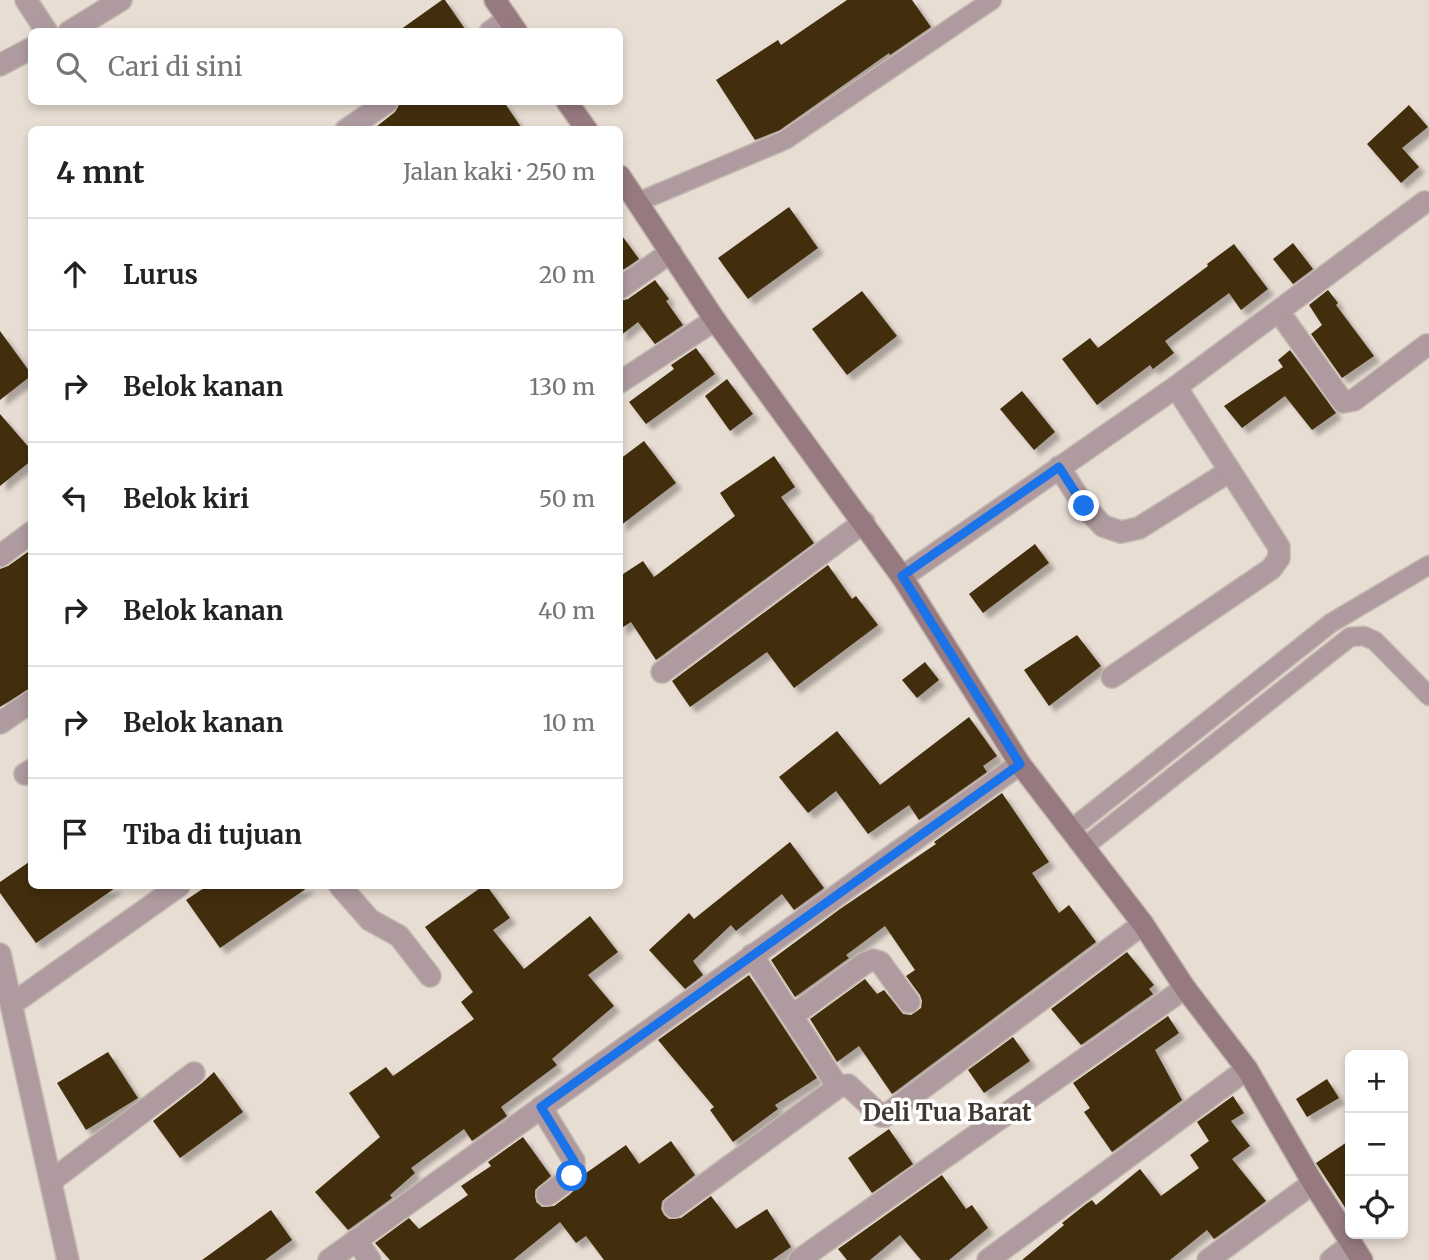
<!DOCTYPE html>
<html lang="id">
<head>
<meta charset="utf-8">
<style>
	body { margin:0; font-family:Merriweather,serif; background:#f6f6f6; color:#222 }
	.controls { position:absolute; right:21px; bottom:21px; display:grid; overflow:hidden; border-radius:10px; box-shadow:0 4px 10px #0003 }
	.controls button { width:63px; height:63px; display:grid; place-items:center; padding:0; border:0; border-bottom:2px solid #e0e0e0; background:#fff; color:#222; font:35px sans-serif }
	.stop { position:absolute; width:21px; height:21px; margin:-16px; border:5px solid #1a73e8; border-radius:50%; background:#fff }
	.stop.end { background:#1a73e8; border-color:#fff; box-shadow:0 2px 7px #0008 }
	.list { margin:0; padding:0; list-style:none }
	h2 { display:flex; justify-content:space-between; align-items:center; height:91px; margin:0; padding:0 28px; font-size:30px }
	h2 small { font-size:23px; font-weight:400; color:#767676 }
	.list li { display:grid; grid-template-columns:46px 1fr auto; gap:21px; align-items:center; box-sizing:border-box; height:112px; padding:0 28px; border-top:2px solid #e0e0e0 }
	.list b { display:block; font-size:26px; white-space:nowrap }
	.list em { font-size:23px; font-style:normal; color:#767676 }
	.icon { flex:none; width:38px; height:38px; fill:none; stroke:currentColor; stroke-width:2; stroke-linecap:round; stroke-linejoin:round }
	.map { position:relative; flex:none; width:1429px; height:1260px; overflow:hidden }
	.search { position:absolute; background:#fff; box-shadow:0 4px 10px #0003; left:28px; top:28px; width:595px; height:77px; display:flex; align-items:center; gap:18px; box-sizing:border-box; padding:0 24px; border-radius:10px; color:#767676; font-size:26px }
	.panel { position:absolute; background:#fff; box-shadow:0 4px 10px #0003; left:28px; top:126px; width:595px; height:763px; border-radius:10px }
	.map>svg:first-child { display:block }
	.building { fill:#422e0d; filter:url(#shadow) }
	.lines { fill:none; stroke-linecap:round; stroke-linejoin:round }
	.lane-casing { stroke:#c3b9b0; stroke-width:21 }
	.street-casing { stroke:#c3b9b0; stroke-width:24 }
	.secondary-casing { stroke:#c3b9b0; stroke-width:24 }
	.lane { stroke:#af9b9f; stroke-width:18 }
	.street { stroke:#af9b9f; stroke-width:21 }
	.secondary { stroke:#977a80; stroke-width:21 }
	.route { stroke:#1a73e8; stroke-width:9 }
	.labels { text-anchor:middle; stroke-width:7; stroke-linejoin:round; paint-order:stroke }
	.quarter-label { font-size:24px; font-weight:bold; fill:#413931; stroke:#fff }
</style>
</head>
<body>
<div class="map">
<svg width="1429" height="1260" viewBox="0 0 1429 1260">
	<defs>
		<filter id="shadow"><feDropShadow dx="6" dy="6" stdDeviation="2" flood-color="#0004"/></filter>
	</defs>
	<rect width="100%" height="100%" fill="#e8ddd3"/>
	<g class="building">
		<polygon points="442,0 445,0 467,32 397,32"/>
		<polygon points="847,0 912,0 931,27 890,55 889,53 780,130 755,140 716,80 778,40 781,45"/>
		<polygon points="400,102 504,102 523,130 372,130 395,112"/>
		<polygon points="1409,105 1428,127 1402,148 1419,167 1401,183 1367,144"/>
		<polygon points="789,207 818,248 748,299 718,258"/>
		<polygon points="620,233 639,259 620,272"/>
		<polygon points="1293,243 1313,269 1293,284 1273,259"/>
		<polygon points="1234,244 1268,289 1241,310 1229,293 1165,341 1174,353 1153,369 1150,365 1097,405 1062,359 1090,338 1098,348 1208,266 1207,264"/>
		<polygon points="655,280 669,299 666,301 683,325 655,344 638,322 620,336 620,301 628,299"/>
		<polygon points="1328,290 1338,303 1336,305 1374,356 1342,378 1311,334 1322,325 1309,305"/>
		<polygon points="862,291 897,336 847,375 812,329"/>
		<polygon points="0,331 32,375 0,400"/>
		<polygon points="696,348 715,374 646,424 629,402 674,369 671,365"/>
		<polygon points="1290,350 1336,413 1312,430 1285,396 1242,428 1224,406 1283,367 1278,360"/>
		<polygon points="727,379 753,414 730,431 705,396"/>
		<polygon points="1022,391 1055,432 1034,450 1000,409"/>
		<polygon points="0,414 32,451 32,460 0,486"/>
		<polygon points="644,441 676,483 620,526 620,459"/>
		<polygon points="774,456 795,487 781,497 814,543 656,660 631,622 620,629 620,576 643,561 654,577 735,516 720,493"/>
		<polygon points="1035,544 1049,563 983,613 969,594"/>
		<polygon points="32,549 32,687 0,707 0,569 8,566"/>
		<polygon points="828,565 852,599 856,596 878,625 794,688 767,652 690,707 672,681"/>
		<polygon points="1077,635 1101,666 1049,706 1024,670"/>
		<polygon points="925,662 939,680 917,698 902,680"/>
		<polygon points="969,717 997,756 983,766 987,772 919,820 909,805 868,834 836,791 808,813 779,777 837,731 880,785"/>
		<polygon points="1002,793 1049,862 1032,873 1059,913 1069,905 1096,942 892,1094 859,1046 837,1062 810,1019 865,979 877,994 884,990 903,1014 911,1015 921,1008 922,1001 920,995 906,976 915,970 885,926 846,955 849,958 795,997 771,960 840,909 936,844 934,842"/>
		<polygon points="790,842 824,888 794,910 782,894 736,931 731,925 693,961 703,975 685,989 649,950 689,913 694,919"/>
		<polygon points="32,860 32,886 118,886 36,943 0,893 0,882"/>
		<polygon points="207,886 310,886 220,948 186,900"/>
		<polygon points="483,886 487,886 510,918 493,930 524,969 590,916 618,952 588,975 614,1006 552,1059 557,1065 501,1107 507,1116 472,1141 464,1129 411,1168 415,1173 390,1195 392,1198 348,1230 315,1192 380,1137 349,1093 386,1067 393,1076 474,1019 461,1002 473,992 425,927"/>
		<polygon points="1127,952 1154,985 1149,989 1153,994 1081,1045 1051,1009"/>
		<polygon points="749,975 817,1078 775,1105 778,1109 733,1142 710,1110 714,1107 658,1040"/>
		<polygon points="1168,1016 1179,1033 1155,1050 1182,1100 1112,1152 1084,1112 1090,1108 1073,1083"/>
		<polygon points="1013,1037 1030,1061 984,1093 968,1070"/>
		<polygon points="108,1052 138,1098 86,1130 57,1083"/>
		<polygon points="214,1072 243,1112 180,1158 153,1121 202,1083"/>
		<polygon points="1327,1079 1339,1098 1307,1117 1296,1099"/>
		<polygon points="1233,1096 1244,1113 1231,1121 1250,1146 1232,1159 1266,1201 1214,1239 1207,1230 1170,1260 1022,1260 1064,1225 1062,1223 1086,1204 1092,1200 1096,1205 1140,1169 1161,1196 1199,1168 1190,1155 1209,1141 1197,1122"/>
		<polygon points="889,1129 913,1164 872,1193 848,1158"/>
		<polygon points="523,1137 551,1176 535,1190 536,1202 542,1207 554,1206 569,1195 581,1184 586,1173 626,1145 639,1164 671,1141 695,1175 662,1201 661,1209 664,1215 669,1219 681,1218 711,1196 736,1229 767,1209 791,1247 772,1260 604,1260 586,1236 576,1243 560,1222 513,1260 390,1260 375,1243 409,1218 419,1229 468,1195 461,1186 491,1166 488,1162"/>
		<polygon points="1350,1140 1350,1215 1316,1163"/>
		<polygon points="942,1175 966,1209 972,1205 988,1228 949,1260 921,1260 900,1235 870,1260 847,1260 838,1249"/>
		<polygon points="271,1210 292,1240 265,1260 202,1260"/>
	</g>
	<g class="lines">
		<defs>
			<g id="lane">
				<polyline points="638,202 785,140 992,0"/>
				<polyline points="1070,830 1331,623 1429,565"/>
				<polyline points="1084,847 1350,637 1364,636 1375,641 1429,696"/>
			</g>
			<g id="street">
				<polyline points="26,0 47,32"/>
				<polyline points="69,32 121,0"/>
				<polyline points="490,32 508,19"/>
				<polyline points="0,65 32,48"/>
				<polyline points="346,130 387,102"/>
				<polyline points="620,288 671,252"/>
				<polyline points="1279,312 1343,402 1354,400 1427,345"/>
				<polyline points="620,382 715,320"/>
				<polyline points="1059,467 1084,506 1103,526 1121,532 1139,528 1230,471"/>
				<polyline points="0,556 32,532"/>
				<polyline points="902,577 1176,387 1425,202"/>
				<polyline points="662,672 864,522"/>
				<polyline points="1112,677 1271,569 1279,558 1279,547 1176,387"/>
				<polyline points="0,723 32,701"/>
				<polyline points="25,774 32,770"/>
				<polyline points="340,886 370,920 399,936 430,976"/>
				<polyline points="0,954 68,1260"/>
				<polyline points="752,955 838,1087"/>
				<polyline points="12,1004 179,886"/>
				<polyline points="792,1016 865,963 873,960 880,962 909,1002"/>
				<path d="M541,1107L574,1161C576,1178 559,1186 547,1195"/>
				<polyline points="51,1181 194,1073"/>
				<polyline points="674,1207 838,1087 848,1085 881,1116 885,1116 1143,924"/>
				<polyline points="356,1240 370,1260"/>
				<polyline points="329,1260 1020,764"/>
				<polyline points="799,1260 1185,988"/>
				<polyline points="988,1260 1247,1069"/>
				<polyline points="1208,1260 1313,1183"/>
				<polyline points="1331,1260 1352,1244"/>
			</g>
			<g id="secondary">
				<polyline points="495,0 517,32"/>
				<polyline points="567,102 587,130"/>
				<polyline points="620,176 715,320 902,577 1020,764 1143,924 1185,988 1247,1069 1313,1183 1362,1260"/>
			</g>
		</defs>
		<use href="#lane" class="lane-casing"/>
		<use href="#street" class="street-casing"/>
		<use href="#secondary" class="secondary-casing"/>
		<use href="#lane" class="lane"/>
		<use href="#street" class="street"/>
		<use href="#secondary" class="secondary"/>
	</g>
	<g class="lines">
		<polyline class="route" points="572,1176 575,1169 574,1161 541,1107 1020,764 902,576 1059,467 1084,506"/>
	</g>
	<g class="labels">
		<g class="quarter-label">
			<text x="947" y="1121">Deli Tua Barat</text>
		</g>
	</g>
</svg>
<div class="controls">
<button>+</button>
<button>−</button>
<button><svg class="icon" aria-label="locate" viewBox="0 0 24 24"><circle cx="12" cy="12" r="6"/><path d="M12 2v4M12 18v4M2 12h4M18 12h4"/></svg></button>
</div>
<div class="stop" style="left:572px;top:1176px"></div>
<div class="stop end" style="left:1084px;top:506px"></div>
<div class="search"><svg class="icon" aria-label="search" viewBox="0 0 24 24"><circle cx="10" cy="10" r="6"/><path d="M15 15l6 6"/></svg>Cari di sini</div>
<section class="panel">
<h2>4 mnt<small>Jalan kaki · 250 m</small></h2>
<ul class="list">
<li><svg class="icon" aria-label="ahead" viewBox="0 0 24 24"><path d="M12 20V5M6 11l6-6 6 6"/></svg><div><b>Lurus</b></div><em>20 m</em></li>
<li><svg class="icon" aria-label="right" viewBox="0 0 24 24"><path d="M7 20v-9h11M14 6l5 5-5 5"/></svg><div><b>Belok kanan</b></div><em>130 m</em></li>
<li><svg class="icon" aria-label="left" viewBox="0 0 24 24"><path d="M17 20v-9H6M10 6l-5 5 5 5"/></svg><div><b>Belok kiri</b></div><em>50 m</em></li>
<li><svg class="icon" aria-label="right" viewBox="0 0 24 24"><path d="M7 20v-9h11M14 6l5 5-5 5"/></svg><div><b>Belok kanan</b></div><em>40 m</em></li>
<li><svg class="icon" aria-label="right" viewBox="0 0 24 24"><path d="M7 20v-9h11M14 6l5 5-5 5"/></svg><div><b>Belok kanan</b></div><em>10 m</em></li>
<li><svg class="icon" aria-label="arrive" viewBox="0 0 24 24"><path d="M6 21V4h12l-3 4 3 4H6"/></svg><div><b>Tiba di tujuan</b></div></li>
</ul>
</section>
</div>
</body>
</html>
